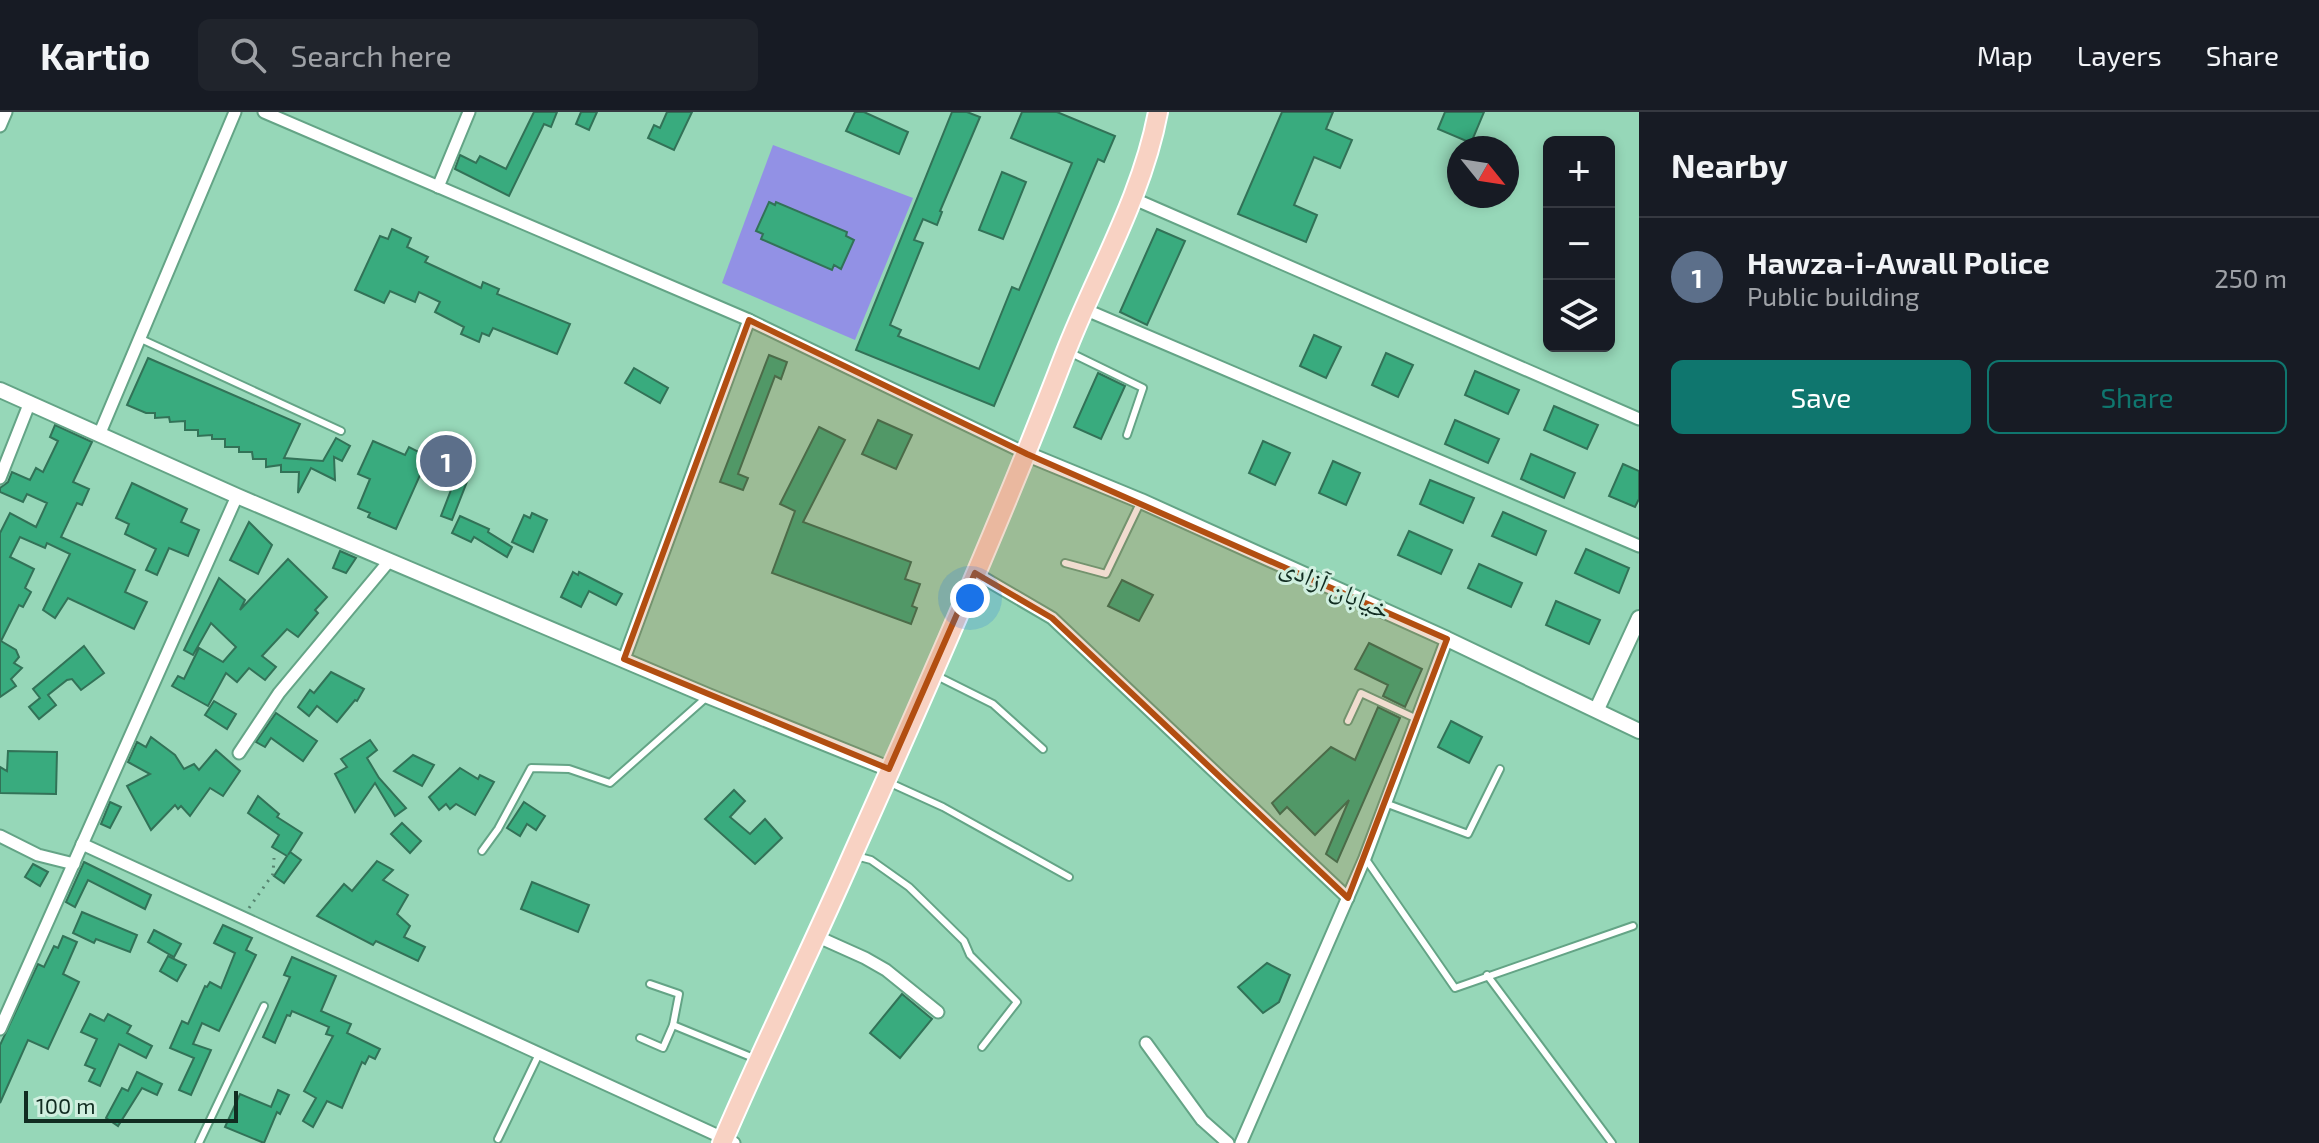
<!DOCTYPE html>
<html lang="en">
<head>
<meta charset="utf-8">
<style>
	body { margin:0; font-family:"Exo 2","Noto Naskh Arabic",sans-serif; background:#20242c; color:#f1f3f6 }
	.controls { position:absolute; right:24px; top:24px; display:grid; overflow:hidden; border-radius:12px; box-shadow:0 4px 12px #0003 }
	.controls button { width:72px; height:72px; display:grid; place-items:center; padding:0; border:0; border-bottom:2px solid #363941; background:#171b24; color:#f1f3f6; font:40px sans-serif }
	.compass { position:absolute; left:1447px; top:24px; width:72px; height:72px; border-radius:50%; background:#171b24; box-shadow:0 4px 12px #0003; rotate:120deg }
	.scale { position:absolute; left:24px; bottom:20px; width:214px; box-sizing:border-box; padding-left:8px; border:4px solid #112c21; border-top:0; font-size:22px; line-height:28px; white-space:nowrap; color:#112c21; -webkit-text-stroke:6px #d0efdf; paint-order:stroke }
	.you { position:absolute; left:970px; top:486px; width:28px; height:28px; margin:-20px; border:6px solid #fff; border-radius:50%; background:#1a73e8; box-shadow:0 0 0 12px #1a73e833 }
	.badge { display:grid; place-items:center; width:52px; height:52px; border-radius:50%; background:#0f766e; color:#fff; font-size:26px; font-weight:700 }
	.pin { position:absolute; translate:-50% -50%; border:4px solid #fff; box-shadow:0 2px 8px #0006 }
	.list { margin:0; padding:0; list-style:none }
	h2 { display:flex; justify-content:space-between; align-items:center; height:104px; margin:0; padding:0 32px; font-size:34px }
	h2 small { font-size:26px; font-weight:400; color:#9ea1a6 }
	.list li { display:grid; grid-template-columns:52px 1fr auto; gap:24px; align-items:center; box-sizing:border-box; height:120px; padding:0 32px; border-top:2px solid #363941 }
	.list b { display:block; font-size:30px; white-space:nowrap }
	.list p { margin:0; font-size:26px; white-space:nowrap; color:#9ea1a6 }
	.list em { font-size:26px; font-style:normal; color:#9ea1a6 }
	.actions { display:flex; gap:16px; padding:24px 32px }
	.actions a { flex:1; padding:18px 0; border:2px solid #0f766e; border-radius:12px; text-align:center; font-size:28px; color:#0f766e }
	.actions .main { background:#0f766e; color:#fff }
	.icon { flex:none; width:44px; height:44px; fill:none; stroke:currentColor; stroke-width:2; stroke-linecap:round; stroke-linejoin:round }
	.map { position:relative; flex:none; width:1639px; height:1031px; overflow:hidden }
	header { display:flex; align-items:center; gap:48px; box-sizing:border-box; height:112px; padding:0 40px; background:#171b24; border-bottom:2px solid #363941 }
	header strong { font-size:38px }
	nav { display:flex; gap:44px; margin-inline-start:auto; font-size:28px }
	.search { width:560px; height:72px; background:#20242c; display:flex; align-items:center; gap:20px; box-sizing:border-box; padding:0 28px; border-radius:12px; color:#9ea1a6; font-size:30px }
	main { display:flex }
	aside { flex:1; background:#171b24 }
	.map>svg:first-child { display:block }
	.green { fill:#9291e5 }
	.building { fill:#39ab7e; stroke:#327257; stroke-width:2 }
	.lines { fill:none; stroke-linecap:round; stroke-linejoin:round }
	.service-casing { stroke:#64a486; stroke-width:10 }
	.minor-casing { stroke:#64a486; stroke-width:15 }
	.tertiary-casing { stroke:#64a486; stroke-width:18 }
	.trunk-casing { stroke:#fff; stroke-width:22 }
	.path { stroke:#56846f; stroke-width:3; stroke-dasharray:2 6; stroke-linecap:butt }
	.service { stroke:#fff; stroke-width:6 }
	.minor { stroke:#fff; stroke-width:11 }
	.tertiary { stroke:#fff; stroke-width:14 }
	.trunk { stroke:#f8d2c3; stroke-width:18 }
	.marked { fill:#b24e11; fill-opacity:0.2; stroke:#b24e11; stroke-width:6; stroke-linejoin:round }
	.labels { text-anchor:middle; stroke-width:6; stroke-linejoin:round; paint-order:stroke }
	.street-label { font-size:26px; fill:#112c21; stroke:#d0efdf }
</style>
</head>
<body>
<header>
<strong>Kartio</strong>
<div class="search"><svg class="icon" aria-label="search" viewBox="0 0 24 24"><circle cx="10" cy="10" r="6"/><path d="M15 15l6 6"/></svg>Search here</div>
<nav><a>Map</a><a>Layers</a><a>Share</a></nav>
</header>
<main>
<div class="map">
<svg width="1639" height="1031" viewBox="0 0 1639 1031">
	<rect width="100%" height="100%" fill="#96d7b8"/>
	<polygon class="green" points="773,33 913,86 855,228 722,171"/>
	<g class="building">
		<polygon points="534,0 557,0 551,15 544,12 509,84 455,57 460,43 476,51 480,44 506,57"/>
		<polygon points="581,0 597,0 589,18 576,12"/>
		<polygon points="667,0 692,0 674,38 648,26 654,13 660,16"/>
		<polygon points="855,0 864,0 908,20 899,42 846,19"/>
		<polygon points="952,0 967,0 980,5 940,99 942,100 937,113 923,107 914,128 923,131 890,213 901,218 898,224 979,257 1012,175 1019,178 1072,51 1011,26 1022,0 1057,0 1115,24 1104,50 1098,47 994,294 856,238"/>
		<polygon points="1282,0 1333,0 1326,17 1352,28 1340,56 1314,45 1294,93 1317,103 1306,130 1238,102"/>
		<polygon points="1445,0 1484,0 1471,31 1438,17"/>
		<polygon points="1002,60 1026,70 1003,127 979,118"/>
		<polygon points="769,90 775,93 776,90 847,120 846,124 854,128 841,157 834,153 832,158 761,127 763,122 756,119"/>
		<polygon points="392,117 411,126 407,135 428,145 425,150 481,176 483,170 499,177 497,182 570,212 557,242 493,216 489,224 482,221 479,230 461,222 464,215 435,200 440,190 419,180 415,190 390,179 384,191 355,178 380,124 388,127"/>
		<polygon points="1157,117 1185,129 1147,213 1120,200"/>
		<polygon points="1314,223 1341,235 1326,266 1300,254"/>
		<polygon points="1386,241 1413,253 1398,285 1372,273"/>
		<polygon points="769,243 787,250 781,267 775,264 738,362 748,366 743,378 720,370"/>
		<polygon points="148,246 300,312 284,346 323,349 336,326 350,334 342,349 334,345 335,368 311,356 298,381 299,360 281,360 281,353 266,355 266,347 253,347 252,340 239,340 239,335 225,335 225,327 212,327 212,323 198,324 198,318 185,318 185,309 170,310 169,305 155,306 155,301 146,301 127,293"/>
		<polygon points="634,256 668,276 660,291 625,271"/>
		<polygon points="1475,259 1519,278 1508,302 1465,283"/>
		<polygon points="1098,261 1125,274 1101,327 1074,315"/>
		<polygon points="1554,294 1598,313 1587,337 1544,318"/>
		<polygon points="878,308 912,323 896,357 862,342"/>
		<polygon points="1455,308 1499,327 1488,351 1445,332"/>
		<polygon points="55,313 92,330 73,370 89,377 82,393 77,391 61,425 135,458 125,480 147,490 134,517 68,486 55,506 43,498 70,442 47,431 45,436 20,425 10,445 34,457 25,476 31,480 23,495 19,493 1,529 16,538 19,545 14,551 22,556 11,567 16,574 0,585 0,421 10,401 36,415 47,391 27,382 23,390 0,380 0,376 8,370 12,360 30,368 36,356 43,360 58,329 50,325"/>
		<polygon points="819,315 845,328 803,410 911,450 905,467 920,472 912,494 917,496 911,512 772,461 795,399 780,392"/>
		<polygon points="373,329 405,343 409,335 458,360 459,358 470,362 452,408 441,404 451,378 420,363 396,417 368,405 370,401 358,396 370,367 358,362"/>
		<polygon points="1263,329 1290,341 1275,373 1249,361"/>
		<polygon points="1531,342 1575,361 1564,386 1521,367"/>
		<polygon points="1333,349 1360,361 1346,393 1319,381"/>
		<polygon points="1623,352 1639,359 1639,387 1635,395 1609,384"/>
		<polygon points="1430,368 1474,386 1463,411 1420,392"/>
		<polygon points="132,371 187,397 181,410 199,418 188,444 169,436 157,463 146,458 156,437 125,422 129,412 116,406"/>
		<polygon points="1503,400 1546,419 1536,443 1492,424"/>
		<polygon points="532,401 547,408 533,440 512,430 524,403 530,406"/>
		<polygon points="460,404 489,417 488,420 512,435 507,445 474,425 471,430 452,421"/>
		<polygon points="249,410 272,433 258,462 230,448"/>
		<polygon points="1409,419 1452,438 1441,462 1398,443"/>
		<polygon points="1586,437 1629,456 1619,481 1575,461"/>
		<polygon points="340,439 356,446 346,461 333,456"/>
		<polygon points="288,447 327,485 315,498 318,501 298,525 287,517 262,544 276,555 265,568 249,556 237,570 226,561 208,594 172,574 178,564 184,567 199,536 223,550 236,535 211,511 193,543 184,538 219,466 245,488 240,498"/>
		<polygon points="1479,452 1522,471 1511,495 1468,476"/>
		<polygon points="573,460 578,463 579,460 622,482 616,493 589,479 581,495 561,485"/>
		<polygon points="1122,468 1153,483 1139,509 1108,494"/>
		<polygon points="1556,489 1600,508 1589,532 1546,513"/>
		<polygon points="1369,531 1422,557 1405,595 1383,584 1388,573 1355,557"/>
		<polygon points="84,534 104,561 81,578 72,567 67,568 48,583 56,593 39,607 29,595 40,586 33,577"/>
		<polygon points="331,560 364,577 357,589 355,588 337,610 317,594 309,604 298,595 310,578 314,581"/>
		<polygon points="214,589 236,602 227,617 205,603"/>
		<polygon points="1378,595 1400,606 1337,750 1326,742 1349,688 1315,723 1287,695 1280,702 1272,691 1331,635 1355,648"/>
		<polygon points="276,601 317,629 303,649 271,626 265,635 256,630"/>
		<polygon points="1451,609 1482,625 1469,651 1438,635"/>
		<polygon points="151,625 175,643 184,657 194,652 199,658 216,638 240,659 223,684 210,676 190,704 181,694 178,697 175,693 151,718 127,674 150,662 128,650 137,630 146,635"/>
		<polygon points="370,628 377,638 367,646 379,666 406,696 395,704 375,671 355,700 335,662 347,655 341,647"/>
		<polygon points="8,639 57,640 56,682 0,681 0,655 7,659"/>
		<polygon points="413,643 434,653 422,674 394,659"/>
		<polygon points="460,656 478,667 480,663 494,670 475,703 456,692 450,697 446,692 439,698 429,685"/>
		<polygon points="734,678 745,689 730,705 750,722 765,707 782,726 755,752 705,707"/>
		<polygon points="258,684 279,702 277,705 302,721 288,743 290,740 301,748 284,771 274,764 287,744 272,735 279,723 248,701"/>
		<polygon points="110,690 121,695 110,716 101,712"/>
		<polygon points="524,690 545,704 536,718 527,712 520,724 507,716"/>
		<polygon points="402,711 421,729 410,741 391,722"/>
		<polygon points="377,749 393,758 383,768 408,783 397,802 410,814 404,825 425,835 418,849 376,829 373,833 317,804 344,772 352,779"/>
		<polygon points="84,750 151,783 145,797 88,768 75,795 66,790"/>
		<polygon points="33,752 48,760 40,774 25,765"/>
		<polygon points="532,770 589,793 578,820 521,797"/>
		<polygon points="82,800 137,823 130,840 96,827 94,831 73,821"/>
		<polygon points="223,813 252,826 246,838 256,843 219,919 202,911 193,932 211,938 191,983 179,978 194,946 170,936 182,909 188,912 205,874 207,875 210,870 221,876 235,841 214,831"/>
		<polygon points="154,818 181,832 174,845 148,830"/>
		<polygon points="63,824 77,830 63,862 79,870 48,937 28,928 0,991 0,933 38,852 44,855 54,834 58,836"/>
		<polygon points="168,844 186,853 177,869 160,859"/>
		<polygon points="292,845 336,864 321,899 351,912 347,921 380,937 375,947 369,944 365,952 362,950 342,996 327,989 313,1015 303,1009 316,986 304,979 333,924 326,922 329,915 292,899 290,904 287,903 275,931 263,925 290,865 284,863"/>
		<polygon points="1267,851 1290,863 1279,890 1263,901 1238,875"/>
		<polygon points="902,882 932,907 900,946 870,921"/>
		<polygon points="90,902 104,909 108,902 131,914 127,921 152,934 146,946 119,932 100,974 89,969 95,957 85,953 97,927 81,920"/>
		<polygon points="137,960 162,972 157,983 142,976 118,1014 106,1006 122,976 128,979"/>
		<polygon points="278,978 289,983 280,1002 277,1000 264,1031 225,1015 240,982 271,995"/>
	</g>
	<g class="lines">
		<defs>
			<g id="service">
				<polyline points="141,227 341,319"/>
				<polyline points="1069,240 1143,276 1127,323"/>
				<polyline points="1065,451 1106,462 1141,389"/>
				<polyline points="935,563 993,592 1043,637"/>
				<polyline points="1348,609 1361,581 1417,607"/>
				<polyline points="888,670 943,695 1069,765"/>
				<polyline points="1385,691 1468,722 1500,657"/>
				<polyline points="482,739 498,717 531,656 569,657 610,671 708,584"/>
				<polyline points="856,744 871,748 909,775 964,829 970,843 1017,890 982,935"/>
				<polyline points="1365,746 1455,876 1633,814"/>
				<polyline points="1487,863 1612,1031"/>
				<polyline points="673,913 756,947"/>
				<polyline points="640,926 663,936 673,913 679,882 650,872"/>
				<polyline points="498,1027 539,942"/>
				<polyline points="199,1031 264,894"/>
			</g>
			<g id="minor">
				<polyline points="264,0 749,208 1027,342"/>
				<polyline points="0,14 6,0"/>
				<polyline points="438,75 469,0"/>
				<polyline points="1132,86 1639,307"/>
				<polyline points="1084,197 1639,434"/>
				<polyline points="99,323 235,0"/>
				<polyline points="0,366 30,290"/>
				<polyline points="975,461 1052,506 1348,786"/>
				<polyline points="624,547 749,208"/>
				<polyline points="239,641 279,581 390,448"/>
				<polyline points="0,724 38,743 74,752"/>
				<polyline points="82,732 734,1031"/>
				<polyline points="816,824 865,846 886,858 938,900"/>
				<polyline points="0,917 237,384"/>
				<polyline points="1146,931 1202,1008 1228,1031"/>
				<polyline points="1241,1031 1365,746 1447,527"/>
			</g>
			<g id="tertiary">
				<polyline points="0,278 237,384 708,584 889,657"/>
				<polyline points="1027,342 1141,389 1447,527 1639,619"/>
				<polyline points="1597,597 1639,506"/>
			</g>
			<path id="trunk" d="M722,1031C763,935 810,840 852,744C926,578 1000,412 1065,242C1096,162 1142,85 1158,0"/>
		</defs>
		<use href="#service" class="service-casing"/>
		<use href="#minor" class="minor-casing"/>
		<use href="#tertiary" class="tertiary-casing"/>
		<use href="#trunk" class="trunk-casing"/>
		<polyline class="path" points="249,796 273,762 274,746"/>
		<use href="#service" class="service"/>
		<use href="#minor" class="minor"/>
		<use href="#tertiary" class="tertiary"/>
		<use href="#trunk" class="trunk"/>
	</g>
	<path class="marked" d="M749,208L1027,342L1447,527L1348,786L1052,506L975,461L889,657L624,547Z"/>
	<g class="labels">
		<g class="street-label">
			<text transform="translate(1335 476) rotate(24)" y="9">خیابان آزادی</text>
		</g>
	</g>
</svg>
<div class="controls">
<button>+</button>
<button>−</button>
<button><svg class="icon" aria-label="layers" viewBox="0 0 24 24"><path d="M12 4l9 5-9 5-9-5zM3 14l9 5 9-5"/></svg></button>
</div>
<svg class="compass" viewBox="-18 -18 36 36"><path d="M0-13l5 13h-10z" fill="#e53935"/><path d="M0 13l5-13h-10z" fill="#9ea1a6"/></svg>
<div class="scale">100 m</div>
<div class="you"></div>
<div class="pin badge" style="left:446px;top:349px;background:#5c6f8a">1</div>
</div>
<aside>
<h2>Nearby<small></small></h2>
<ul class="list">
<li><span class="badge" style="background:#5c6f8a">1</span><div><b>Hawza-i-Awall Police</b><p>Public building</p></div><em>250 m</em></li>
</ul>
<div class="actions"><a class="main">Save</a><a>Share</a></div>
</aside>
</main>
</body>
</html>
